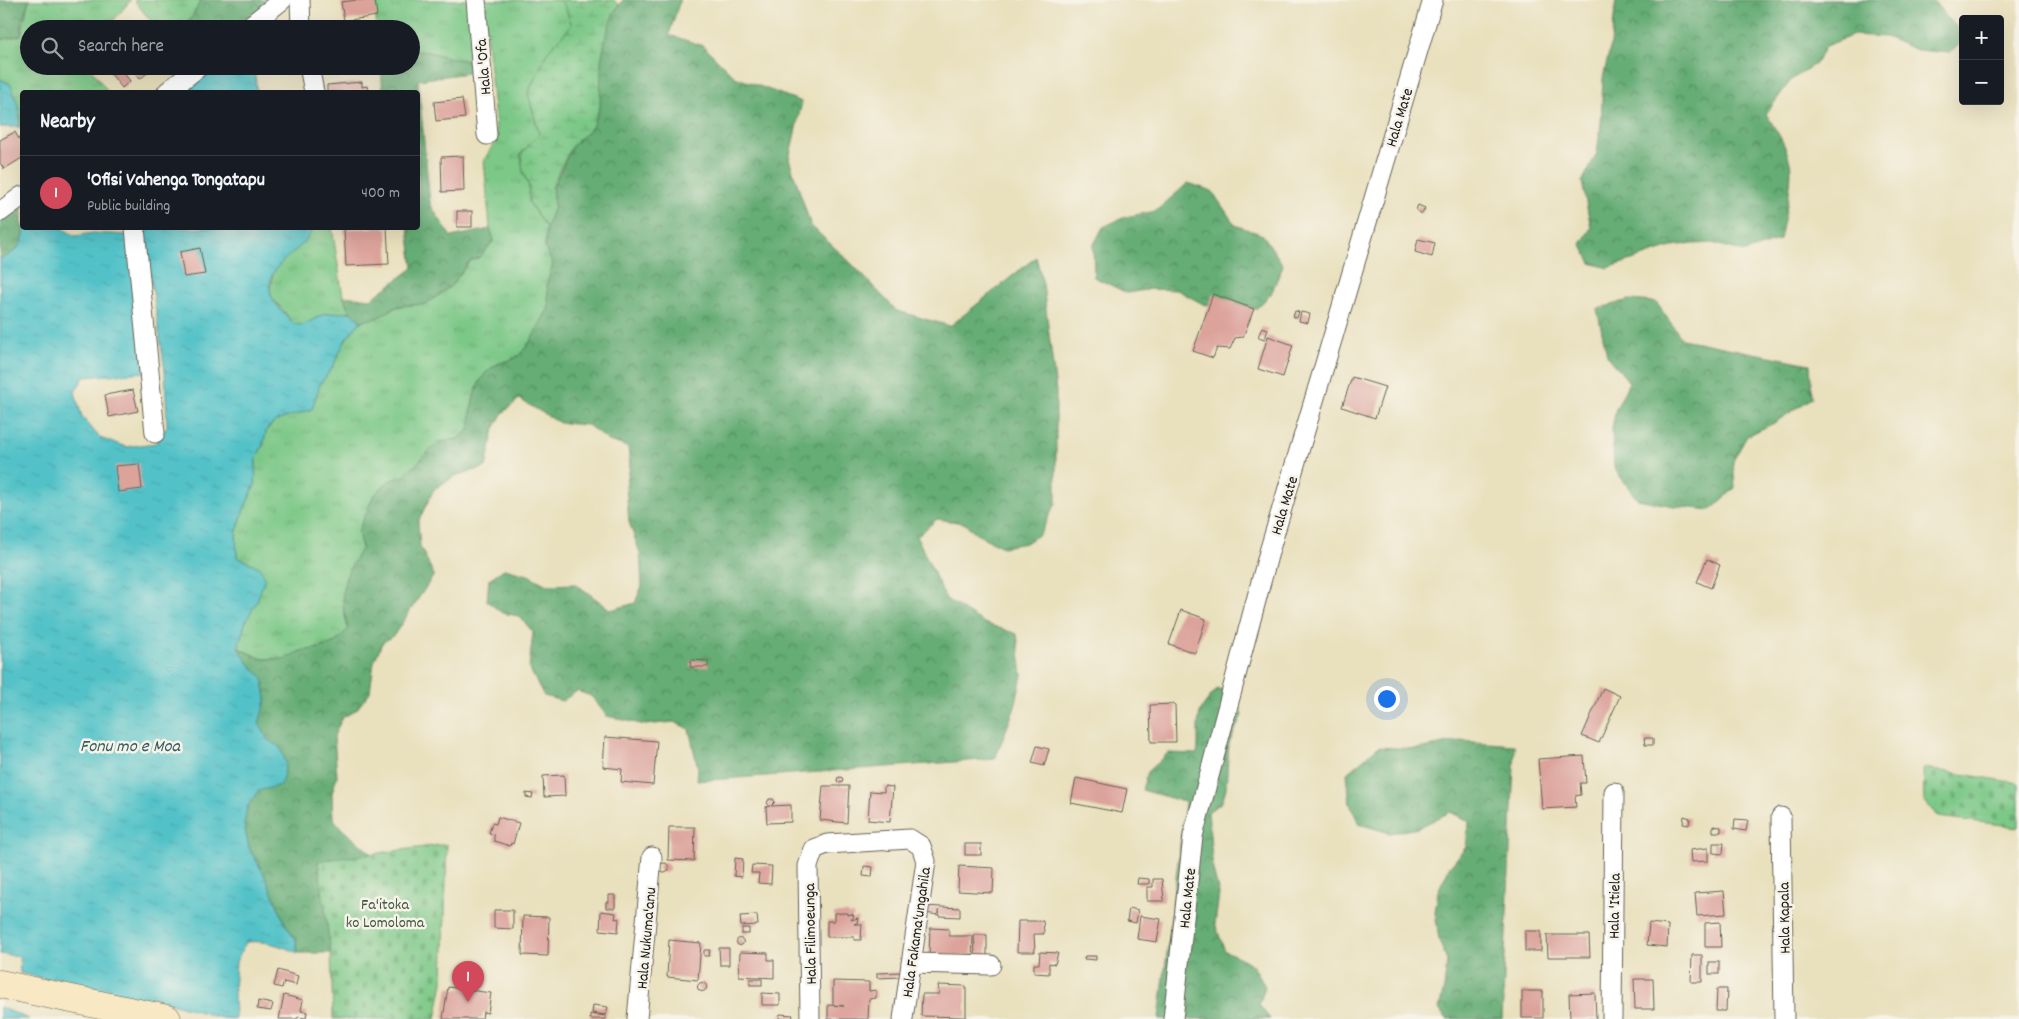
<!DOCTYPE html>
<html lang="en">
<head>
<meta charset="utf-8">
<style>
	body { margin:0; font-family:Dekko,sans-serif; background:#20242c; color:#f1f3f6 }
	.controls { position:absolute; right:15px; top:15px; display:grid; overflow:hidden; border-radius:5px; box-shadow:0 5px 20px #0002 }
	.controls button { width:45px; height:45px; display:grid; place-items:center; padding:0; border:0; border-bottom:1px solid #363941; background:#171b24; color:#f1f3f6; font:25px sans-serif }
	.you { position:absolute; left:1386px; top:698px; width:18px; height:18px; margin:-12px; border:4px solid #fff; border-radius:50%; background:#1a73e8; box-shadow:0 0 0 8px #1a73e833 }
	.badge { display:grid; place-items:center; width:32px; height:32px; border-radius:50%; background:#d1495b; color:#fff; font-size:16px; font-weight:700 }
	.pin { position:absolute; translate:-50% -41px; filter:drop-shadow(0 1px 2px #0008) }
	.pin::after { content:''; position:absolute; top:26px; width:18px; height:15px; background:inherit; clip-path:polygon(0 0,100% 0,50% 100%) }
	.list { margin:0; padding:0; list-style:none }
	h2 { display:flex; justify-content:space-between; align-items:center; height:65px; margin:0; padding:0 20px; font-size:21px }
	h2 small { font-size:16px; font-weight:400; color:#9ea1a6 }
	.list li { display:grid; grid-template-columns:32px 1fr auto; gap:15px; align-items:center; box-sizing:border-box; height:75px; padding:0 20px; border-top:1px solid #363941 }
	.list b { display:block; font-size:19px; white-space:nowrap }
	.list p { margin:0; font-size:16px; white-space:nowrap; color:#9ea1a6 }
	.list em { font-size:16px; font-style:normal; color:#9ea1a6 }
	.icon { flex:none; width:28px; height:28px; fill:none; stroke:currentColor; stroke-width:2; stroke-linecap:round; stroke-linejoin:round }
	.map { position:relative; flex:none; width:2019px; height:1019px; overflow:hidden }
	.search { position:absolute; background:#171b24; box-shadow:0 5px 20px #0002; left:20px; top:20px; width:400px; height:55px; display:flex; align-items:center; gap:12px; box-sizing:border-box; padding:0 18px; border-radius:28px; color:#9ea1a6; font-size:19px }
	.panel { position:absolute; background:#171b24; box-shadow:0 5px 20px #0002; left:20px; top:90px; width:400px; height:140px; border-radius:5px }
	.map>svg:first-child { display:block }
	.grass { fill:url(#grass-tufts); stroke:#4c7252 }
	.forest { fill:url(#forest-crowns); stroke:#406448 }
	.wetland { fill:url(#wetland-marsh); stroke:#4c7252 }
	.cemetery { fill:url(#cemetery-stones); stroke:#4c7252 }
	.water { fill:url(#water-ripples); stroke:#386f72 }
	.building { fill:#dca39b }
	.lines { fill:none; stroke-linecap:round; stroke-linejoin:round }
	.street-casing { stroke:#646154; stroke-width:21 }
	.secondary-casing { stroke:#646154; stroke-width:29 }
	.street { stroke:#fff; stroke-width:19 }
	.secondary { stroke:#f8e8c3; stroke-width:28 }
	.labels { text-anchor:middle; stroke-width:5; stroke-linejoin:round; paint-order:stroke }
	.street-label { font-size:16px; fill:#1c1c1c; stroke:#f7f3e8 }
	.park-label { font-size:16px; fill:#3e5841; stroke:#f7f3e8 }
	.water-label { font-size:18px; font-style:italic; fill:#325e61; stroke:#f7f3e8 }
</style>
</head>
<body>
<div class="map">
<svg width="2019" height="1019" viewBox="0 0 2019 1019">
	<defs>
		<pattern id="grass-tufts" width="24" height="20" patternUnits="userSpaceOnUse" patternTransform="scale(1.25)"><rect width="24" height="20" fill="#7cc887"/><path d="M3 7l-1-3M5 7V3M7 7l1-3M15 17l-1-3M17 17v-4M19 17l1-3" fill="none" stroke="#6bab74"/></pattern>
		<pattern id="forest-crowns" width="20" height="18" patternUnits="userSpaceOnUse" patternTransform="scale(1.25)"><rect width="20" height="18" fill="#65ac74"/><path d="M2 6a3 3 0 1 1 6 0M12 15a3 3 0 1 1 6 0" fill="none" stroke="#528b5e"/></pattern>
		<pattern id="wetland-marsh" width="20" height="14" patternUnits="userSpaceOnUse" patternTransform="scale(1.25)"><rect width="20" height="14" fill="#7cc887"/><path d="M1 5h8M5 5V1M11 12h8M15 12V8" fill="none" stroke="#6bab74"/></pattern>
		<pattern id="cemetery-stones" width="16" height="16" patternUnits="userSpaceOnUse" patternTransform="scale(1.25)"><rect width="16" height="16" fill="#7cc887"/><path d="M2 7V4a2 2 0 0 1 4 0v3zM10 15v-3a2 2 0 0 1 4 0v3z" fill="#6bab74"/></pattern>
		<pattern id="water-ripples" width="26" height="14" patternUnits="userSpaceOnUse" patternTransform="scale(1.25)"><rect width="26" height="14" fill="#53c2c8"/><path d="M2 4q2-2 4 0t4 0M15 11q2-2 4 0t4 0" fill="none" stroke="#48a6ab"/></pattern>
	</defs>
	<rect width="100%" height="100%" fill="#f7f3e8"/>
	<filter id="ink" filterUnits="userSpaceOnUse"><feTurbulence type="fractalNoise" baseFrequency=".02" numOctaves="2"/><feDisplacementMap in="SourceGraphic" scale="10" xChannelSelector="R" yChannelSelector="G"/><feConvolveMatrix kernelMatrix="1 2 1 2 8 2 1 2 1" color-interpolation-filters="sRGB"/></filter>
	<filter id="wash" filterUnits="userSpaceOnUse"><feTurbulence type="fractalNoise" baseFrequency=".0096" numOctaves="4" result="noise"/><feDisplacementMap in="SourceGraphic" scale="20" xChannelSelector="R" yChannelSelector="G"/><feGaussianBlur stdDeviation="1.12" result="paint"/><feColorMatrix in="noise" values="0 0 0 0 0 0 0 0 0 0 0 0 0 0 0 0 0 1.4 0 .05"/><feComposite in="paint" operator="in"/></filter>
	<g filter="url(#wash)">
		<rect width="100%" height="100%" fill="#e9e0bd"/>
		<g class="grass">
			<path d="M29,0H131L106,29H29V66H89L108,92H22V129L19,127C22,107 16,103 11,85L0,79V40L21,35Z"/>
			<path d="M374,0H468L473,59C450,64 435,48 411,52V29H377Z"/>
			<path d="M483,0H559L564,5L573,25L548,51L528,93L539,134L521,154L523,171L529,186V202L546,228L545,248L553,264L547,284L549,308C538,325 534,342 518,356C512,361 503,361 496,365C474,377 471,406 470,429L458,439L438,442L404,476L389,481L374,495L358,532L362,548L349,569L343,607L348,629L335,643L319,648L301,651L283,659H262L238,648L245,623L257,601L259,567L237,557L236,534L244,509L255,485L256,459L262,447L267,429L276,421L312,409L320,384L332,368L346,339L361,321L377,317L398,306L426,304L451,286L470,261L480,257L494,240L490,229L484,160L497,139Z"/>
			<polygon points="312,228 332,228 343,296 350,312 324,314 303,325 293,324 287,315 272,298 270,289 274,269 304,241"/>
		</g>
		<g class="forest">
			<polygon points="0,0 29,0 23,19 21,35 0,40"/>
			<polygon points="201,0 276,0 230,29 182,29 192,17"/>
			<path d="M623,0H680L669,35L704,46L735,77L802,102L789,159L811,226L849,261L897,311L950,326L1036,257L1043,284L1056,391V503L1040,534L1026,543L1003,547L980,536L964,523L937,519L917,537L946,599L984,623L1017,634L1022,675L1015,707L995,759L697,781L698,768L689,729L674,722L645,725L607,716L591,696L577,691L562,701L544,696L529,668L533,632L519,616L502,613L487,601L489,579L504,569L528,575L547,585L576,584L611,610L635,603L642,586L640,553L629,522L626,487L630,466L628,447L609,441L588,425L560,423L519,399L502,414L494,429L486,467L455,476L434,489L418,522L420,546L434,575L394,635L382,643L374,662L370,692L356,710L342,718L334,736L337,776L332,793L333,818L342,829L372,854L318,862L331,953H298L296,941L285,923L264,874L249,848L244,825L247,807L258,791L280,748L268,740L259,723L266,700L263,678L250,665L238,648L262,659H283L301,651L319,648L335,642L348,629C339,589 340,583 362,548L358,532L374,495L389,481L404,476L438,442L458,439L470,429C471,406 474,377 496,365C503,361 512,361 518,356C533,342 538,325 549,308L547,284L553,264L545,248L546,228L554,206L552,189L573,145L592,127L600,106L601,61L606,35L614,12Z"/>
			<path d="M1616,0H1933L1945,15L1963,33V40L1949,53L1917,50L1886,37L1854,35L1825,46L1817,62L1791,80L1766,114C1776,130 1786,144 1790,163C1794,178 1783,223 1780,240L1745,252L1712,243L1677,245L1608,268L1591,263L1581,244L1591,228L1582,182L1597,153L1601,123L1603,78L1611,44Z"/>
			<path d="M420,51C439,52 454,63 473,59L474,72L418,80L430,204L451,237L490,229L494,240L480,257L470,261L451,286L426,304L398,306L377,318L361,321L350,312L343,296L371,299L413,268L408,228H418V92H383L381,70L392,66H411V52Z"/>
			<polygon points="1188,183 1212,191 1235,225 1263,235 1283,265 1271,294 1256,309 1237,303 1218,308 1203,304 1177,290 1151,289 1127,293 1094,277 1093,246 1103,227 1125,217 1156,211"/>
			<path d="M22,199V228H25C24,245 16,253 0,259V209Z"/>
			<polygon points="1629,300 1656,302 1682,339 1810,364 1812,398 1774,423 1747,436 1733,461 1735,488 1711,510 1674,506 1637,499 1614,468 1612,428 1616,409 1629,382 1607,355 1597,309"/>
			<path d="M1217,689L1234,691L1242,715L1229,744L1226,788L1222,802L1208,812L1213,870L1219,894L1215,924L1225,951C1250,962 1253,961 1265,987L1259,1005L1270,1019H1159L1185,802L1142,790L1147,772L1168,753L1197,754C1200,740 1195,721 1202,708C1206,701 1212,695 1217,689Z"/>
			<polygon points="1461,741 1515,745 1502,1019 1446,1019 1439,1009 1444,988 1447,961 1439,940 1435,912 1438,891 1449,868 1466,847 1469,821 1450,812 1418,828 1390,833 1359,824 1350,804 1347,773 1378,747 1417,749"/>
		</g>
		<g class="wetland">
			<polygon points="134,0 201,0 192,17 182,29 157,29"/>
			<polygon points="559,0 614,0 619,5 614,12 606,35 601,61 600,106 592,127 573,145 560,169 552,188 554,206 546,228 529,202 529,186 523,171 521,154 539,134 528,93 548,51 572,25 564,5"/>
		</g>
		<g class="cemetery">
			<polygon points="1923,768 2019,783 2019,827 1938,817 1924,800"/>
			<polygon points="447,844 443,982 436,1019 333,1019 331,953 318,861"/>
		</g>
		<g class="water">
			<polygon points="211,66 254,66 257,92 181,92"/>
			<path d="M0,79L11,85C16,103 22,107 19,127H0Z"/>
			<path d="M25,228H62L75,236L93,233L129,235L147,372L84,377L75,392L82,417L100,438L126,447L156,443L167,426L165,371L143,228H312C308,252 259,263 272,297C275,306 288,315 293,324L303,325L324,314L350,312L361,321L346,339L332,368L320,384L312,409L276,421L267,429L262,447L256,459L255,485L244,509L236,534L237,557L259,567L265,578L257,601L245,623L238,648L250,665L263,678L266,700L259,723L268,740L280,747L286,763L281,785L258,791L247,807L244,825L249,848L264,874L285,923L296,941L298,953C280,945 265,940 246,942L236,962L234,991L235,1019L221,1018L174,1004L113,996L20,973L19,956L0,954V259C16,253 24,245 25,228Z"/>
			<polygon points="0,1007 27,1018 29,1019 0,1019"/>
		</g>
		<g id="blocks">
			<g class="building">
				<polygon points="357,0 375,0 377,16 344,21 341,2"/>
				<polygon points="282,25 283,29 258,29 258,27"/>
				<polygon points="105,66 118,66 130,81 122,88"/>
				<polygon points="129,66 150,66 152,69 140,79"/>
				<polygon points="362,82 362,87 367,86 368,92 327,92 327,85"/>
				<polygon points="462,99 465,118 436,121 434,102"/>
				<polygon points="15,132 22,145 22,158 4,169 0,163 0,140"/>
				<polygon points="463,156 464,191 442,192 441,157"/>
				<polygon points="1418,205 1425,208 1422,214 1416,210"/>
				<rect x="457" y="211" width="15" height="16"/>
				<polygon points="371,228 387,228 389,264 346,266 344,229"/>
				<polygon points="1418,239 1435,243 1432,257 1415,252"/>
				<polygon points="200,248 205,274 184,277 180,252"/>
				<polygon points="1213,294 1254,309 1243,337 1235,338 1230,349 1217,348 1213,358 1193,351"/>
				<polygon points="1295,311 1299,312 1297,318 1293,317"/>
				<polygon points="1301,312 1310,314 1308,323 1299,321"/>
				<polygon points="1262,327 1268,329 1265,339 1258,337"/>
				<polygon points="1268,336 1293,345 1283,377 1258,369"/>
				<polygon points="1352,377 1385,387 1375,418 1342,407"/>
				<polygon points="133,390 138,411 109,417 105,395"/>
				<polygon points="139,464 142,489 118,492 115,466"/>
				<polygon points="1707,559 1720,565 1711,588 1697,582"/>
				<polygon points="1181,610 1206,619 1195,653 1169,644"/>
				<polygon points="691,660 708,661 708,667 690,667"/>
				<polygon points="1603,688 1620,696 1599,743 1582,736"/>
				<polygon points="1175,704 1176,742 1151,742 1150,705"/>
				<polygon points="605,737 657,741 653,785 621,782 622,769 603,767"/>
				<polygon points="1644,738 1653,738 1653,745 1645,745"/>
				<polygon points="1037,746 1049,749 1044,766 1032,763"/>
				<polygon points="1584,756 1586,783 1580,783 1581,795 1575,796 1576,807 1542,809 1538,759"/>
				<polygon points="564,775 565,796 544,797 543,776"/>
				<circle cx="840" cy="780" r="3"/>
				<polygon points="1076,778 1127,789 1122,813 1071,803"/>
				<polygon points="823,786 849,786 847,823 820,820"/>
				<polygon points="884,786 893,787 890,822 868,820 870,791 884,792"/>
				<polygon points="526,793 533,794 532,798 526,797"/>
				<polygon points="769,799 773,799 775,802 771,806 791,805 791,822 767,823 766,807 770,806 767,803"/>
				<polygon points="1684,816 1690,818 1689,825 1683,824"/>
				<polygon points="498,817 519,823 513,844 511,843 510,846 494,841 494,835 489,833 492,823 496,824"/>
				<polygon points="1735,819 1748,820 1746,831 1734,829"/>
				<polygon points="1713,826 1721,827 1721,832 1713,832"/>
				<polygon points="669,827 695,827 694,861 668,860"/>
				<polygon points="1713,843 1724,843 1723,854 1713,853"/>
				<rect x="965" y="844" width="16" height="11"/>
				<polygon points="1708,848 1708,861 1691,862 1690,850"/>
				<polygon points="735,858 743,859 742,877 734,876"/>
				<circle cx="664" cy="868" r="5"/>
				<polygon points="752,865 772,866 771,884 758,883 759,873 751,873"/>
				<polygon points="864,866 873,867 872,877 863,876"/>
				<polygon points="959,866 994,868 993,893 958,891"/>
				<polygon points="1138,878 1149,879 1149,884 1137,884"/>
				<polygon points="1153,879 1162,879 1164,901 1147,901 1147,887 1153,887"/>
				<polygon points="1724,891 1726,914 1697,916 1695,893"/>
				<polygon points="609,895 615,895 615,908 606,908 606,902 609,902"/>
				<polygon points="924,906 960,908 960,917 939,916 939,909 939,915 924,913"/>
				<polygon points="1129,908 1138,910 1136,923 1127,921"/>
				<polygon points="494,910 513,910 513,929 494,928"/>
				<polygon points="601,911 616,913 615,919 619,918 618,932 600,930"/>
				<polygon points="834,913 848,913 848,915 852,914 854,916 851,920 858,918 857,923 854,924 862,924 861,940 854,940 854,937 827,937 827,921 834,921"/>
				<polygon points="757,915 758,925 741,926 740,916"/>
				<polygon points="523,916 549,917 548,956 522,955"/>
				<polygon points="1140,916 1161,919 1157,942 1137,939"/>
				<polygon points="1018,921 1043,921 1044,934 1034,934 1035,952 1017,952"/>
				<polygon points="1720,922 1721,947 1705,947 1705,923"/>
				<polygon points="1649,923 1668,925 1667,947 1647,945"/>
				<rect x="742" y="928" width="7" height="6"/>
				<polygon points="930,928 949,929 949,936 973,936 972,956 929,955"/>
				<rect x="1525" y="931" width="16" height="20"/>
				<polygon points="974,935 987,935 987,957 975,957"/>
				<polygon points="1547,935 1589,935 1590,957 1548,957"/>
				<circle cx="740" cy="942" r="3.5"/>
				<polygon points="669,940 701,943 698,980 667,977"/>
				<polygon points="719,948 729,948 729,965 720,965"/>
				<polygon points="704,950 710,950 709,956 704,956"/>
				<polygon points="740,952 768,953 768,960 774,960 774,978 739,976"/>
				<polygon points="1040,952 1058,953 1055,964 1049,963 1049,974 1034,973 1034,964 1039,964"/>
				<polygon points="1692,955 1702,955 1702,982 1691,982"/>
				<polygon points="1085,956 1096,956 1096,960 1084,959"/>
				<rect x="1709" y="962" width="10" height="12"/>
				<polygon points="278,970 298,976 296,985 284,982 282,988 274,986"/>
				<polygon points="901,972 901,977 877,978 877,973"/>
				<rect x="750" y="979" width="12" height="6"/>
				<polygon points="1634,979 1653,979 1654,1009 1635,1009"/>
				<polygon points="833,981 869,982 869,991 876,990 876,998 869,999 868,1019 828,1019 828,1005 844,1006 833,1005"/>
				<circle cx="702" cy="987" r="4.5"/>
				<polygon points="938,985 966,986 966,1017 921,1016 922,994 939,994"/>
				<polygon points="448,987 491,993 488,1013 483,1012 482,1019 443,1019"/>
				<polygon points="1717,989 1727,989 1726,1011 1716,1011"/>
				<rect x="1522" y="991" width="21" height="27"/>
				<polygon points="762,993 780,994 780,1005 762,1005"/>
				<polygon points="1595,993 1596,1019 1570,1019 1569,994"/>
				<polygon points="284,995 303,1000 301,1011 307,1012 306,1018 298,1017 297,1019 279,1019"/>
				<polygon points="258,1001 273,1004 271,1011 257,1009"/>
				<polygon points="593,1005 608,1007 606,1015 592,1013"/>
				<polygon points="590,1014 606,1016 606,1019 590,1019"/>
				<polygon points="780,1014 793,1015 792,1019 779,1019"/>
			</g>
		</g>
	</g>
	<g filter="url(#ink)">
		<use href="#blocks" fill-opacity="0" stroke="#646154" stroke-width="1"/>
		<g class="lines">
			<defs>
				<g id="street">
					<polyline points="300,0 301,29"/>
					<polyline points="476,0 487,135"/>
					<polyline points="246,29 282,0"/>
					<polyline points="309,66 314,92"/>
					<polyline points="167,92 200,66"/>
					<polyline points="0,212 22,196"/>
					<polyline points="135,228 155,433"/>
					<polyline points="1781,817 1784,1019"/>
					<polyline points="911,963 991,965"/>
					<polyline points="637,1019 652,857"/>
					<polyline points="810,1019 808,866 814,849 827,844 910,839 921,846 926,861 903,1019"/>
					<polyline points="1173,1019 1193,836 1269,552 1433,0"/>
					<polyline points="1612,1019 1614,792"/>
				</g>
				<polyline id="secondary" points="0,984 167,1019"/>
			</defs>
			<use href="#street" class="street-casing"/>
			<use href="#secondary" class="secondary-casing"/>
			<use href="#street" class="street"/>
			<use href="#secondary" class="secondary"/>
		</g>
	</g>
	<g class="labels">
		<g class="street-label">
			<text transform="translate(482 67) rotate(-95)" y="6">Hala 'Ofa</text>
			<text transform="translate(1398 117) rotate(-73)" y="6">Hala Mate</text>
			<text transform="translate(1283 505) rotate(-73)" y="6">Hala Mate</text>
			<text transform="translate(1186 898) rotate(-84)" y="6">Hala Mate</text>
			<text transform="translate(1613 906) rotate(-89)" y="6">Hala 'Itiela</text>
			<text transform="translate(1783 918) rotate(-91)" y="6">Hala Kapala</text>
			<text transform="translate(915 932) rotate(-82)" y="6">Hala Fakama'ungahila</text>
			<text transform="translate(809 934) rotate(-91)" y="6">Hala Filimoeunga</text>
			<text transform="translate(645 938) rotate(-85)" y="6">Hala Nukuma'anu</text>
		</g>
		<g class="park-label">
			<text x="385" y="909">Fa'itoka<tspan x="385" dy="18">ko Lomoloma</tspan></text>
		</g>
		<g class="water-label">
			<text x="130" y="751">Fonu mo e Moa</text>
		</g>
	</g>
</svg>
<div class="controls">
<button>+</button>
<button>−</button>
</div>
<div class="you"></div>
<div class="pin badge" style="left:468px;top:1002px">1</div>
<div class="search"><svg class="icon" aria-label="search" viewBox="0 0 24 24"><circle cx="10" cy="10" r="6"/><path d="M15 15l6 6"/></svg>Search here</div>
<section class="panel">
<h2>Nearby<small></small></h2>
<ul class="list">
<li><span class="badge">1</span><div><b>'Ofisi Vahenga Tongatapu</b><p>Public building</p></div><em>400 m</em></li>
</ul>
</section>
</div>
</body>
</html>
